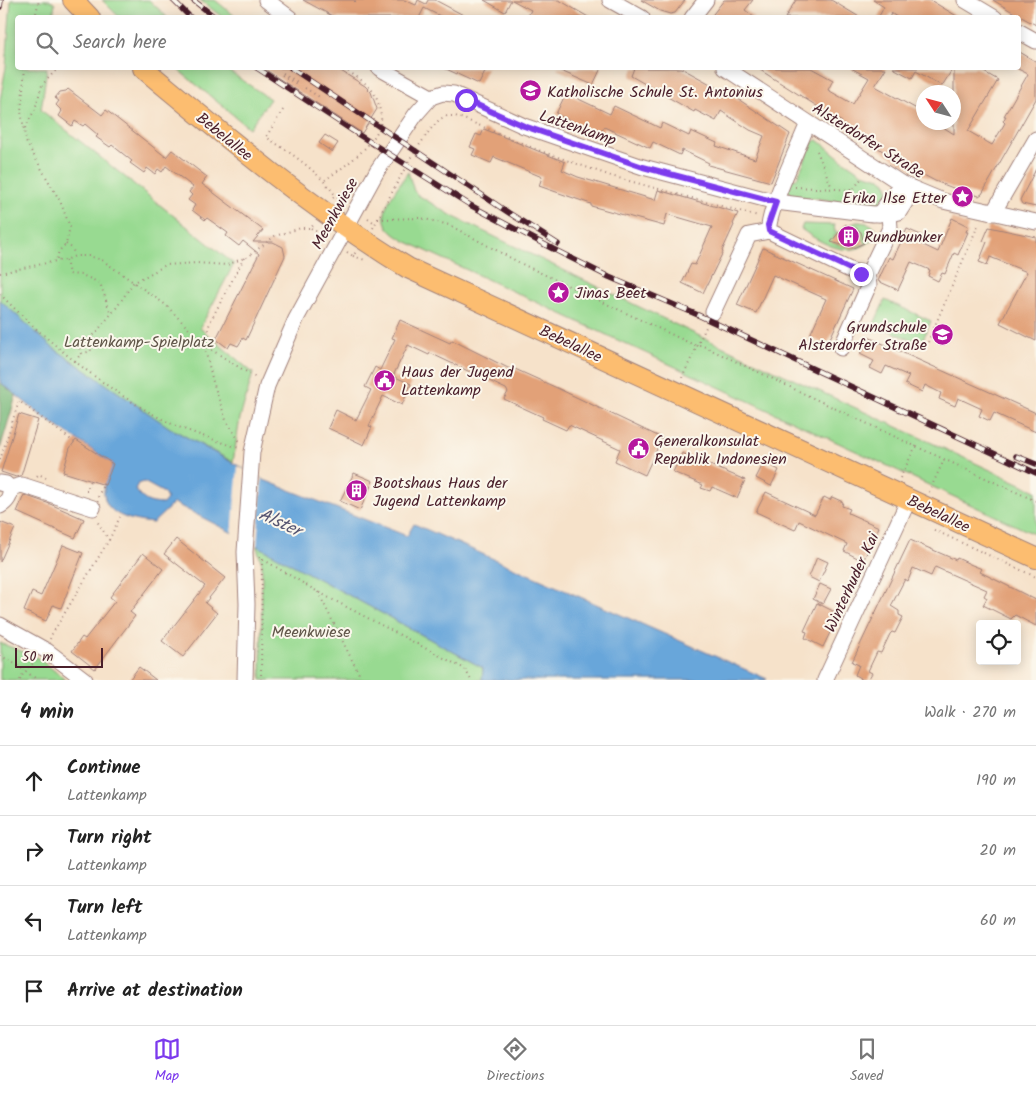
<!DOCTYPE html>
<html lang="en">
<head>
<meta charset="utf-8">
<style>
	body { margin:0; font-family:Kalam,sans-serif; background:#f6f6f6; color:#222 }
	.controls { position:absolute; right:15px; bottom:15px; display:grid; overflow:hidden; border-radius:5px; box-shadow:0 2px 12px #0003 }
	.controls button { width:45px; height:45px; display:grid; place-items:center; padding:0; border:0; border-bottom:1px solid #e0e0e0; background:#fff; color:#222; font:25px sans-serif }
	.compass { position:absolute; left:916px; top:85px; width:45px; height:45px; border-radius:50%; background:#fff; box-shadow:0 2px 12px #0003; rotate:306deg }
	.scale { position:absolute; left:15px; bottom:12px; width:88px; box-sizing:border-box; padding-left:5px; border:2px solid #4a1f2b; border-top:0; font-size:14px; line-height:18px; white-space:nowrap; color:#4a1f2b; -webkit-text-stroke:4px #fbf7ec; paint-order:stroke }
	.stop { position:absolute; width:15px; height:15px; margin:-11px; border:4px solid #7c3aed; border-radius:50%; background:#fff }
	.stop.end { background:#7c3aed; border-color:#fff; box-shadow:0 1px 5px #0008 }
	.list { margin:0; padding:0; list-style:none }
	h2 { display:flex; justify-content:space-between; align-items:center; height:65px; margin:0; padding:0 20px; font-size:21px }
	h2 small { font-size:16px; font-weight:400; color:#767676 }
	.list li { display:grid; grid-template-columns:32px 1fr auto; gap:15px; align-items:center; box-sizing:border-box; height:70px; padding:0 20px; border-top:1px solid #e0e0e0 }
	.list b { display:block; font-size:19px; white-space:nowrap }
	.list p { margin:0; font-size:16px; white-space:nowrap; color:#767676 }
	.list em { font-size:16px; font-style:normal; color:#767676 }
	.icon { flex:none; width:28px; height:28px; fill:none; stroke:currentColor; stroke-width:2; stroke-linecap:round; stroke-linejoin:round }
	.map { position:relative; flex:none; width:1036px; height:680px; overflow:hidden }
	.search { position:absolute; background:#fff; box-shadow:0 2px 12px #0003; left:15px; right:15px; top:15px; height:55px; display:flex; align-items:center; gap:12px; box-sizing:border-box; padding:0 18px; border-radius:5px; color:#767676; font-size:19px }
	.sheet { height:345px; background:#fff }
	nav { display:flex; justify-content:space-around; align-items:center; box-sizing:border-box; height:70px; border-top:1px solid #e0e0e0; background:#fff; font-size:14px; color:#767676 }
	nav a { display:grid; justify-items:center; gap:2px }
	nav .on { color:#7c3aed }
	.map>svg:first-child { display:block }
	.green { fill:#98da91; stroke:#717c5e }
	.forest { fill:#7aba7b; stroke:#626c53 }
	.water { fill:#68a6da; stroke:#596282; fill-rule:evenodd }
	.pier { fill:#f6e2ca }
	.building { fill:#e2a178 }
	.lines { fill:none; stroke-linecap:round; stroke-linejoin:round }
	.minor-casing { stroke:#a0807a; stroke-width:17 }
	.major-casing { stroke:#a0807a; stroke-width:22 }
	.path { stroke:#a0807a; stroke-width:2; stroke-dasharray:1 4; stroke-linecap:butt }
	.minor { stroke:#fff; stroke-width:15 }
	.major { stroke:#fcbd6f; stroke-width:20 }
	.rail-casing { stroke:#4a1f2b; stroke-width:5.5 }
	.rail { stroke:#fbf7ec; stroke-width:4; stroke-dasharray:11; stroke-linecap:butt }
	.route { stroke:#7c3aed; stroke-width:6 }
	.labels { text-anchor:middle; stroke-width:4; stroke-linejoin:round; paint-order:stroke }
	.poi-label { font-size:16px; fill:#4a1f2b; stroke:#fbf7ec; text-anchor:start }
	.street-label { font-size:16px; fill:#4a1f2b; stroke:#fbf7ec }
	.park-label { font-size:16px; fill:#61574a; stroke:#fbf7ec }
	.water-label { font-size:18px; font-style:italic; fill:#565571; stroke:#fbf7ec }
</style>
</head>
<body>
<div class="map">
<svg width="1036" height="680" viewBox="0 0 1036 680">
	<rect width="100%" height="100%" fill="#fbf7ec"/>
	<filter id="ink" filterUnits="userSpaceOnUse"><feTurbulence type="fractalNoise" baseFrequency=".02" numOctaves="2"/><feDisplacementMap in="SourceGraphic" scale="10" xChannelSelector="R" yChannelSelector="G"/><feConvolveMatrix kernelMatrix="1 2 1 2 8 2 1 2 1" color-interpolation-filters="sRGB"/></filter>
	<filter id="wash" filterUnits="userSpaceOnUse"><feTurbulence type="fractalNoise" baseFrequency=".0096" numOctaves="4" result="noise"/><feDisplacementMap in="SourceGraphic" scale="20" xChannelSelector="R" yChannelSelector="G"/><feGaussianBlur stdDeviation="1.12" result="paint"/><feColorMatrix in="noise" values="0 0 0 0 0 0 0 0 0 0 0 0 0 0 0 0 0 1.4 0 .05"/><feComposite in="paint" operator="in"/></filter>
	<g filter="url(#wash)">
		<rect width="100%" height="100%" fill="#f6e2ca"/>
		<g class="green">
			<polygon points="11,0 50,0 55,4 53,17 18,18 18,68 47,68 41,110 234,264 200,328 253,373 240,418 233,462 170,428 52,347 0,300 0,100 6,67"/>
			<polygon points="102,0 149,0 167,17 119,17"/>
			<polygon points="200,0 215,0 236,17 222,17"/>
			<polygon points="176,68 224,68 270,99 249,128"/>
			<polygon points="818,140 841,159 862,173 880,178 886,182 889,192 880,205 876,202 845,206 835,201 814,198 793,197 787,189 788,180 797,178 808,153 807,148 801,148 808,143"/>
			<path d="M408,172L414,191L418,195L454,217L691,332L1036,491V535L405,241C401,238 396,236 392,232C372,215 398,188 408,172Z"/>
			<path d="M857,222C866,222 875,224 878,233C856,263 825,246 801,229L803,224L834,225L835,232L839,233L838,235H835L833,243L853,248L861,244L864,245L866,243C860,237 861,226 849,228L847,226Z"/>
			<polygon points="885,300 931,321 921,344 874,324"/>
			<polygon points="256,545 483,668 482,680 261,680 262,564"/>
			<polygon points="0,643 37,657 66,680 0,680"/>
		</g>
		<polygon class="forest" points="0,382 16,396 0,449"/>
		<path class="water" d="M0,300L52,347L170,428L264,480L407,536L414,524L767,679L766,680H482L483,668L256,545L174,503L153,523C133,521 102,516 104,489C104,483 110,471 113,464L42,416L0,382ZM144,482L164,493L167,499L163,504C147,503 144,501 135,489L138,484Z"/>
		<polygon class="pier" points="238,466 262,479 257,546 232,534"/>
		<g id="blocks">
			<g class="building">
				<polygon points="303,0 404,0 416,5 418,0 426,4 428,0 435,0 469,18 444,18 424,8 419,18 336,18"/>
				<polygon points="484,0 511,0 505,12"/>
				<polygon points="512,0 559,0 590,18 527,18 531,10"/>
				<polygon points="641,0 685,0 675,13 670,14 660,11"/>
				<polygon points="724,0 753,0 745,10 755,18 710,18"/>
				<polygon points="796,0 831,0 861,18 785,18"/>
				<polygon points="873,0 930,0 960,18 898,18 891,13 889,18 878,18 884,7"/>
				<polygon points="993,0 1036,0 1036,25 1016,14"/>
				<polygon points="1018,51 1035,61 1036,60 1036,99 982,194 979,196 953,188 935,181 899,162 841,123 842,122 757,68 811,68 833,80 828,90 853,104 869,78 851,68 886,68 875,86 924,113 924,122 935,122 954,134 954,68 977,68 998,80 968,131 992,145 1005,123 1003,121 1006,116 1004,116 1028,74 1018,69"/>
				<polygon points="263,68 336,68 365,86 371,92 377,109 362,133"/>
				<polygon points="444,68 487,68 479,84"/>
				<polygon points="554,68 601,68 593,85"/>
				<polygon points="634,68 681,68 738,99 790,134 771,182 708,165 709,163 682,150 680,155 653,142 650,148 604,127 600,134 556,114 566,93 610,114 614,106 660,128 662,123 689,136 691,131 717,143 716,146 755,159 764,136 750,130 721,111 716,121 695,110 694,112 631,76"/>
				<polygon points="893,68 953,68 942,86 916,71 912,78"/>
				<polygon points="68,89 102,115 106,110 166,157 172,150 207,177 202,184 263,230 253,242 273,242 283,247 285,256 246,340 243,338 238,346 231,343 228,348 216,339 259,254 243,241 239,246 226,236 228,233 207,218 205,220 192,210 195,205 188,200 192,195 189,192 193,187 166,166 162,172 158,169 155,174 147,168 144,173 130,163 132,161 112,145 110,147 96,137 98,135 85,124 83,126 75,121 72,126 59,116 62,111 56,105 59,101 55,98 60,92 66,91"/>
				<polygon points="484,129 565,162 562,170 578,177 655,200 658,190 738,213 733,224 734,225 722,251 723,252 703,293 682,283 691,264 695,265 712,227 667,214 664,226 591,206 591,204 539,186 542,177 494,157 491,163 472,155 475,149 470,147 476,134 481,136"/>
				<polygon points="325,135 338,143 332,152 319,143"/>
				<polygon points="1036,169 1036,207 1022,204 1020,200"/>
				<polygon points="952,218 968,226 966,232 968,232 958,255 954,253 945,274 942,273 938,281 928,276 930,270 911,262 898,290 878,281 889,257 893,259 907,229 923,236 919,243 938,252"/>
				<polygon points="846,224 849,228 856,228 861,232 864,243 853,248 831,242"/>
				<polygon points="989,227 1036,237 1036,341 1000,323 1027,272 990,257 987,265 979,262 987,242 983,241"/>
				<polygon points="763,248 853,289 827,345 809,337 826,299 773,275 756,313 737,305"/>
				<polygon points="400,320 450,343 452,340 514,371 515,369 557,388 662,438 645,475 615,461 620,449 569,425 566,430 542,419 543,417 504,399 508,392 506,389 430,353 429,355 408,345 393,376 411,384 402,405 383,396 369,426 372,427 364,445 328,428 336,410 356,420 371,390 365,387 375,367 380,370 395,339 392,338"/>
				<polygon points="868,337 1036,413 1036,432 994,413 990,421 979,416 982,409 958,398 955,406 939,399 941,393 925,385 922,392 905,384 909,376 886,366 882,374 870,368 874,361 860,354"/>
				<polygon points="19,414 38,420 21,476 16,477 1,472"/>
				<polygon points="76,440 113,464 105,485 63,472 70,448"/>
				<polygon points="682,453 745,480 737,498 712,487 710,491 701,488 703,485 673,472"/>
				<polygon points="764,462 779,470 771,486 756,478"/>
				<polygon points="354,473 373,481 360,510 340,501"/>
				<polygon points="766,492 815,515 824,497 830,500 832,497 843,502 842,506 850,509 848,513 879,527 863,561 844,551 847,544 799,521 795,530 756,512"/>
				<polygon points="24,495 50,504 84,519 75,538 17,512"/>
				<polygon points="0,522 15,528 0,562"/>
				<polygon points="176,539 225,578 205,603 217,613 183,657 162,641 205,586 164,554"/>
				<polygon points="910,540 956,560 957,558 972,565 982,569 980,572 1036,600 1036,626 1015,615 1011,619 983,605 987,598 984,596 987,590 935,567 931,576 913,568 908,581 905,579 891,606 899,611 899,615 903,617 895,633 892,632 890,634 881,653 877,652 868,671 872,673 868,680 863,680 855,675 859,665 852,662"/>
				<polygon points="63,545 83,553 61,608 53,605 46,621 24,611 32,592 41,596"/>
				<polygon points="143,553 163,569 130,612 135,616 95,669 72,651 82,637 85,639 115,601 110,597"/>
				<polygon points="817,557 828,562 819,582 809,577"/>
				<polygon points="820,584 831,589 823,604 813,599"/>
				<polygon points="817,603 839,614 823,647 805,638 807,632 804,631"/>
				<polygon points="139,667 156,680 129,680"/>
			</g>
		</g>
	</g>
	<g filter="url(#ink)">
		<use href="#blocks" fill-opacity="0" stroke="#a0807a" stroke-width="1"/>
		<g class="lines">
			<defs>
				<g id="minor">
					<polyline points="266,0 290,18"/>
					<polyline points="610,0 642,18"/>
					<polyline points="965,0 995,18"/>
					<polyline points="692,18 706,0"/>
					<polyline points="1018,31 1036,41"/>
					<polyline points="379,68 431,97"/>
					<polyline points="725,68 902,184 943,201 1036,222"/>
					<path d="M808,123C800,144 766,214 769,231L854,272L867,274L870,270L890,228L889,214"/>
					<polyline points="993,213 1036,139"/>
					<polyline points="879,214 902,184"/>
					<polyline points="713,312 749,235 769,231"/>
					<polyline points="841,348 869,285 867,274"/>
					<polyline points="0,483 6,484 10,488 22,485 93,508"/>
					<path d="M0,506C7,502 11,497 10,488"/>
					<polyline points="0,625 47,651 85,680"/>
					<polyline points="245,680 247,604 245,552 252,452 267,386 296,319 377,171 416,114 431,97 443,93 454,94 524,126 643,167 776,202 873,214 895,213 899,212 913,190"/>
					<polyline points="825,680 909,499"/>
				</g>
				<g id="major">
					<polyline points="73,0 90,18"/>
					<path d="M143,68C228,139 313,210 408,268L1036,558"/>
				</g>
			</defs>
			<use href="#minor" class="minor-casing"/>
			<use href="#major" class="major-casing"/>
			<g class="path">
				<polyline points="355,2 355,0"/>
				<polyline points="35,18 39,0"/>
				<polyline points="25,68 21,111 26,142 60,201 70,227 66,244 59,251 56,261"/>
				<polyline points="283,73 299,83"/>
				<polyline points="282,75 298,85"/>
				<polyline points="305,88 321,98"/>
				<path d="M283,110L266,137C291,153 318,171 335,195"/>
				<polyline points="25,128 35,109 42,85 58,68"/>
				<polyline points="817,151 832,188"/>
				<path d="M325,180C345,166 374,147 381,122C382,116 378,101 375,95C369,83 353,75 343,68"/>
				<polyline points="795,187 853,190 861,179"/>
				<polyline points="850,190 853,199"/>
				<polyline points="333,198 335,196 345,203"/>
				<polyline points="368,218 376,224"/>
				<polyline points="378,219 421,218 449,225 524,265 694,345 701,345 904,441 1036,501"/>
				<polyline points="311,228 326,238"/>
				<polyline points="373,228 411,157 430,130 440,119 447,116 455,116 464,119 538,150 611,176 758,216"/>
				<polyline points="66,244 72,248 75,255"/>
				<polyline points="347,252 353,256 356,252"/>
				<polyline points="353,256 365,260"/>
				<polyline points="244,258 210,322 204,345 256,378"/>
				<polyline points="66,260 69,274 82,275 100,283 111,314"/>
				<polyline points="0,273 56,261 66,260 75,256 89,256 102,260 166,305 204,345 213,382 226,420 240,442"/>
				<path d="M0,294C47,342 113,396 174,425C195,434 218,441 239,448"/>
				<polyline points="928,342 979,223"/>
				<polyline points="81,354 78,343 89,341 117,307 133,283 166,265 196,263 227,265 249,256 275,236 301,228 311,228 314,224"/>
				<polyline points="75,361 81,354 91,351 89,341"/>
				<polyline points="682,378 707,325"/>
				<polyline points="0,460 19,401 74,442"/>
				<polyline points="37,476 39,474 46,478"/>
				<polyline points="900,478 916,446"/>
				<polyline points="86,491 87,491 90,480"/>
				<polyline points="929,492 944,460"/>
				<polyline points="98,497 103,485"/>
				<polyline points="934,530 1036,577"/>
				<polyline points="109,540 120,517"/>
				<polyline points="259,557 318,592 465,669 471,680"/>
				<polyline points="318,592 362,680"/>
				<polyline points="50,639 52,634 109,540 97,521"/>
				<polyline points="0,656 9,660 38,680"/>
				<polyline points="20,680 25,670 36,661"/>
				<polyline points="261,680 262,558"/>
			</g>
			<use href="#minor" class="minor"/>
			<use href="#major" class="major"/>
			<defs>
				<g id="rail">
					<polyline points="173,0 191,18"/>
					<polyline points="193,0 216,18"/>
					<polyline points="0,7 1,0"/>
					<polyline points="257,68 359,135 470,205 553,249 609,277 698,315 1036,473"/>
					<polyline points="291,68 509,213 558,244"/>
					<polyline points="1016,456 1036,464"/>
				</g>
			</defs>
			<use href="#rail" class="rail-casing"/>
			<use href="#rail" class="rail"/>
		</g>
	</g>
	<g class="lines" filter="url(#ink)">
		<polyline class="route" points="466,100 524,126 643,167 776,202 768,225 769,231 861,274"/>
	</g>
	<defs>
		<symbol id="school-disc" viewBox="-11 -11 22 22"><circle r="9.5" fill="#b5179e" stroke="#fbf7ec"/><path d="M0-5L7-2L0 1L-7-2ZM-4 1L0 2.5L4 1V4Q0 6-4 4Z" fill="#fff"/></symbol>
		<symbol id="sight-disc" viewBox="-11 -11 22 22"><circle r="9.5" fill="#b5179e" stroke="#fbf7ec"/><path d="M0-6L1.8-2.2L6-1.7L2.9 1.2L3.7 5.4L0 3.3L-3.7 5.4L-2.9 1.2L-6-1.7L-1.8-2.2Z" fill="#fff"/></symbol>
		<symbol id="building-disc" viewBox="-11 -11 22 22"><circle r="9.5" fill="#b5179e" stroke="#fbf7ec"/><path d="M-4-6H4V6H1V3H-1V6H-4ZM-2.5-4.3h1.7v1.8h-1.7ZM.8-4.3h1.7v1.8H.8ZM-2.5-1h1.7V.8h-1.7ZM.8-1h1.7V.8H.8Z" fill="#fff"/></symbol>
		<symbol id="civic-disc" viewBox="-11 -11 22 22"><circle r="9.5" fill="#b5179e" stroke="#fbf7ec"/><path d="M-.6-6.5H3V-4.5H.6V-3L4-1V1h2V6H-6V1h2V-1L-.6-3ZM-1.2 2.5V6h2.4V2.5Z" fill="#fff"/></symbol>
	</defs>
	<g fill-rule="evenodd">
		<use href="#school-disc" x="518" y="78" width="25" height="25"/>
		<use href="#sight-disc" x="950" y="184" width="25" height="25"/>
		<use href="#building-disc" x="836" y="224" width="25" height="25"/>
		<use href="#sight-disc" x="546" y="280" width="25" height="25"/>
		<use href="#school-disc" x="930" y="322" width="25" height="25"/>
		<use href="#civic-disc" x="372" y="368" width="25" height="25"/>
		<use href="#civic-disc" x="626" y="436" width="25" height="25"/>
		<use href="#building-disc" x="344" y="478" width="25" height="25"/>
	</g>
	<g class="labels">
		<g class="poi-label">
			<text x="547" y="97">Katholische Schule St. Antonius</text>
			<text x="946" y="203" text-anchor="end">Erika Ilse Etter</text>
			<text x="864" y="242">Rundbunker</text>
			<text x="575" y="298">Jinas Beet</text>
			<text x="927" y="332" text-anchor="end">Grundschule<tspan x="927" dy="18">Alsterdorfer Straße</tspan></text>
			<text x="401" y="377">Haus der Jugend<tspan x="401" dy="18">Lattenkamp</tspan></text>
			<text x="654" y="446">Generalkonsulat<tspan x="654" dy="18">Republik Indonesien</tspan></text>
			<text x="373" y="488">Bootshaus Haus der<tspan x="373" dy="18">Jugend Lattenkamp</tspan></text>
		</g>
		<g class="street-label">
			<text transform="translate(578 127) rotate(19)" y="6">Lattenkamp</text>
			<text transform="translate(225 136) rotate(39)" y="6">Bebelallee</text>
			<text transform="translate(869 140) rotate(32)" y="6">Alsterdorfer Straße</text>
			<text transform="translate(334 213) rotate(-61)" y="6">Meenkwiese</text>
			<text transform="translate(571 343) rotate(25)" y="6">Bebelallee</text>
			<text transform="translate(939 513) rotate(25)" y="6">Bebelallee</text>
			<text transform="translate(851 582) rotate(-65)" y="6">Winterhuder Kai</text>
		</g>
		<g class="park-label">
			<text x="139" y="347">Lattenkamp-Spielplatz</text>
			<text x="311" y="637">Meenkwiese</text>
		</g>
		<g class="water-label">
			<text transform="translate(280 522) rotate(25)" y="6">Alster</text>
		</g>
	</g>
</svg>
<div class="controls">
<button><svg class="icon" aria-label="locate" viewBox="0 0 24 24"><circle cx="12" cy="12" r="6"/><path d="M12 2v4M12 18v4M2 12h4M18 12h4"/></svg></button>
</div>
<svg class="compass" viewBox="-18 -18 36 36"><path d="M0-13l5 13h-10z" fill="#e53935"/><path d="M0 13l5-13h-10z" fill="#767676"/></svg>
<div class="scale">50 m</div>
<div class="stop" style="left:466px;top:100px"></div>
<div class="stop end" style="left:861px;top:274px"></div>
<div class="search"><svg class="icon" aria-label="search" viewBox="0 0 24 24"><circle cx="10" cy="10" r="6"/><path d="M15 15l6 6"/></svg>Search here</div>
</div>
<section class="sheet">
<h2>4 min<small>Walk · 270 m</small></h2>
<ul class="list">
<li><svg class="icon" aria-label="ahead" viewBox="0 0 24 24"><path d="M12 20V5M6 11l6-6 6 6"/></svg><div><b>Continue</b><p>Lattenkamp</p></div><em>190 m</em></li>
<li><svg class="icon" aria-label="right" viewBox="0 0 24 24"><path d="M7 20v-9h11M14 6l5 5-5 5"/></svg><div><b>Turn right</b><p>Lattenkamp</p></div><em>20 m</em></li>
<li><svg class="icon" aria-label="left" viewBox="0 0 24 24"><path d="M17 20v-9H6M10 6l-5 5 5 5"/></svg><div><b>Turn left</b><p>Lattenkamp</p></div><em>60 m</em></li>
<li><svg class="icon" aria-label="arrive" viewBox="0 0 24 24"><path d="M6 21V4h12l-3 4 3 4H6"/></svg><div><b>Arrive at destination</b></div></li>
</ul>
</section>
<nav>
<a class="on"><svg class="icon" aria-label="map" viewBox="0 0 24 24"><path d="M3 6l6-2 6 2 6-2v14l-6 2-6-2-6 2zM9 4v14M15 6v14"/></svg>Map</a>
<a><svg class="icon" aria-label="directions" viewBox="0 0 24 24"><path d="M12 3l9 9-9 9-9-9zM9 14v-3h6M13 9l2 2-2 2"/></svg>Directions</a>
<a><svg class="icon" aria-label="saved" viewBox="0 0 24 24"><path d="M7 4h10v16l-5-4-5 4z"/></svg>Saved</a>
</nav>
</body>
</html>
